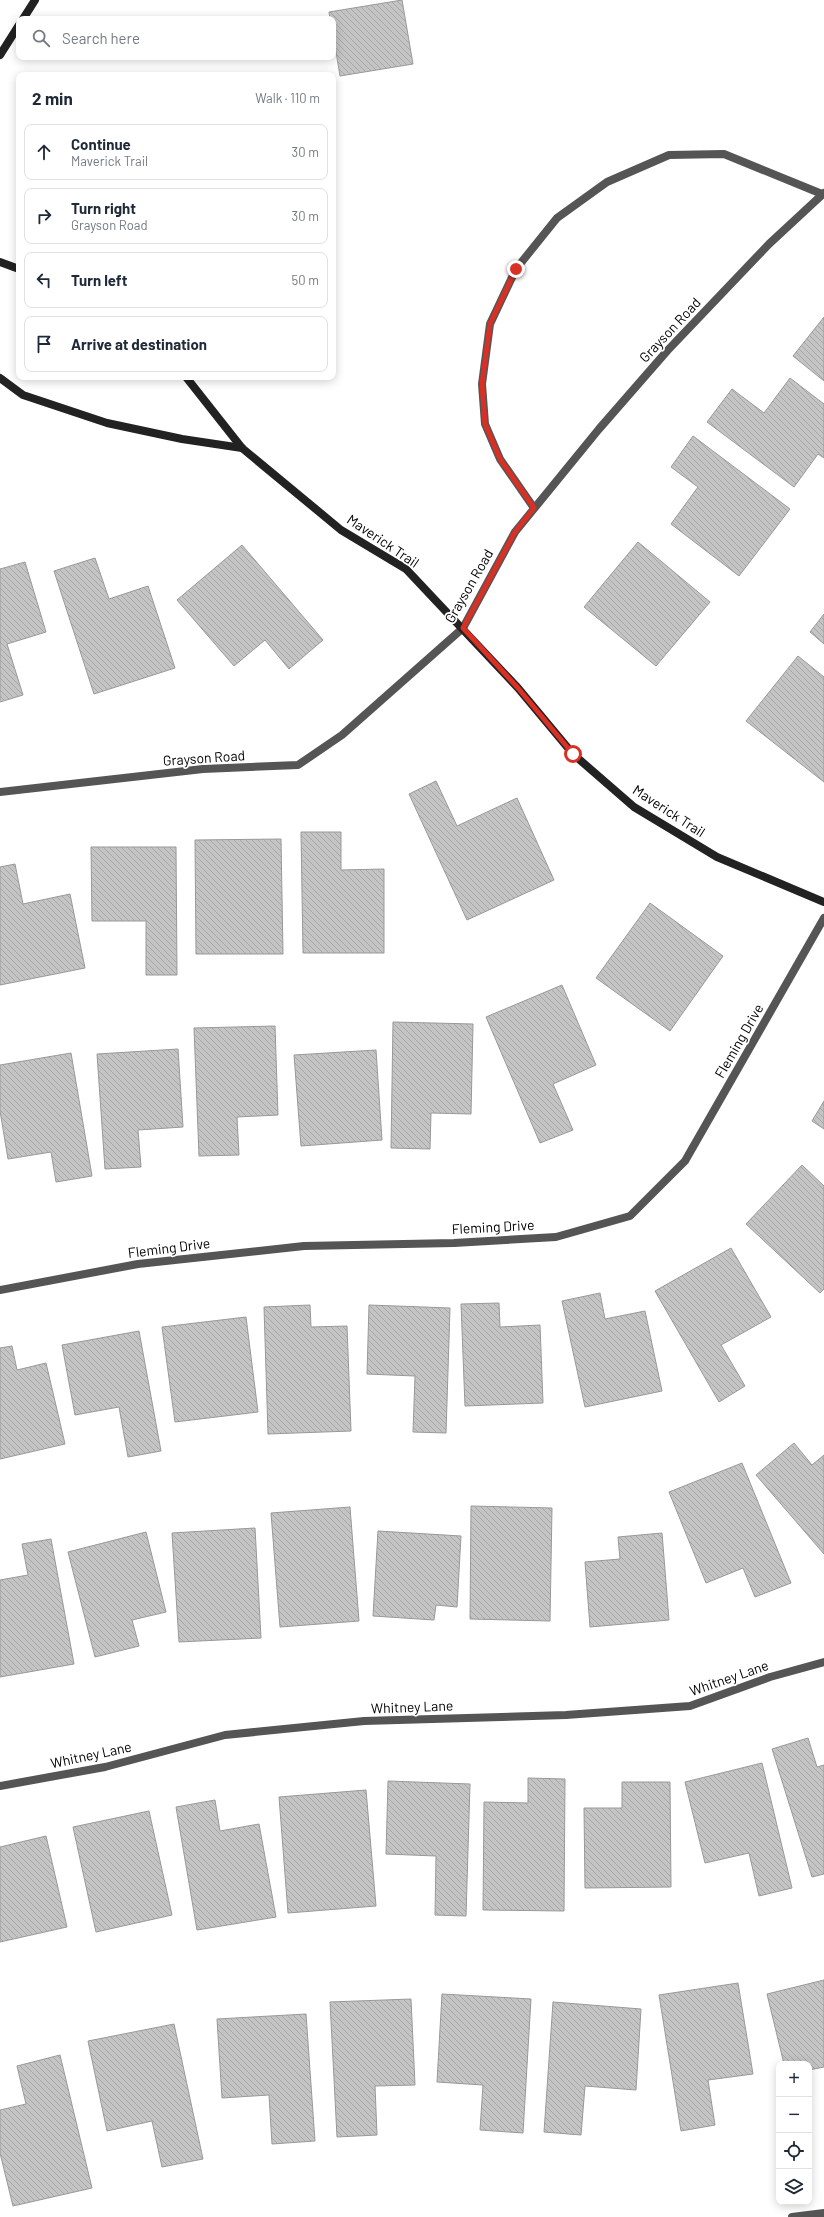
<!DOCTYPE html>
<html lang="en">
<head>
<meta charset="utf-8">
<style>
	body { margin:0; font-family:Barlow,sans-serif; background:#f2f2f3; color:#1f2937 }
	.controls { position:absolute; right:12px; bottom:12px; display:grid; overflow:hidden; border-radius:8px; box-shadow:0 2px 10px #0003 }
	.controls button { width:36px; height:36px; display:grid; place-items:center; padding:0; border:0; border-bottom:1px solid #e0e1e3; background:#fff; color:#1f2937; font:20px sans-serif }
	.stop { position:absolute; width:12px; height:12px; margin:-9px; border:3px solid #d93025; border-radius:50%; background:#fff }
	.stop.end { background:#d93025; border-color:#fff; box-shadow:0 1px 4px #0008 }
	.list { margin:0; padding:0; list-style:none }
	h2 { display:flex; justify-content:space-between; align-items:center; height:52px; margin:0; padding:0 16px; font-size:17px }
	h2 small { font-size:13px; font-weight:400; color:#747a83 }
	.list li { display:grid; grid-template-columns:26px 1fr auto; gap:12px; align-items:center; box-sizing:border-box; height:56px; margin:0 8px 8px; padding:0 8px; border:1px solid #e0e1e3; border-radius:8px }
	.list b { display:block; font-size:15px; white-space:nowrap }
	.list p { margin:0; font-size:13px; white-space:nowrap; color:#747a83 }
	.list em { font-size:13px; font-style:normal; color:#747a83 }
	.icon { flex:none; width:22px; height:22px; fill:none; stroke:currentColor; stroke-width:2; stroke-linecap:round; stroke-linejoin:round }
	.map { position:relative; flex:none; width:824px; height:2217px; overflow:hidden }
	.search { position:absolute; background:#fff; box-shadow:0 2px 10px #0003; left:16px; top:16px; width:320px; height:44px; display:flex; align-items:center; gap:10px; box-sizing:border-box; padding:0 14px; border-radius:8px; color:#747a83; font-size:15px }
	.panel { position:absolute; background:#fff; box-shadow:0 2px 10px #0003; left:16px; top:72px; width:320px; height:308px; border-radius:8px }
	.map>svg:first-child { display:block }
	.building { fill:url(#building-back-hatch); stroke:#999 }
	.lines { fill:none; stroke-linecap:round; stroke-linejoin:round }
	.lane { stroke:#555; stroke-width:8 }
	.street { stroke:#555; stroke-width:8 }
	.secondary { stroke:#222; stroke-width:8 }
	.route { stroke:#d93025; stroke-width:5 }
	.labels { text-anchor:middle; stroke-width:3.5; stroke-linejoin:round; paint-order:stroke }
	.street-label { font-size:14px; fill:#000; stroke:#fff }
</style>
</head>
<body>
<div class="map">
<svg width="824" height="2217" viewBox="0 0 824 2217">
	<defs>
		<pattern id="building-back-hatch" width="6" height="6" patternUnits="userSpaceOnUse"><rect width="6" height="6" fill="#c4c4c4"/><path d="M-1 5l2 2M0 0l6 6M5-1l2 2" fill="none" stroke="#a7a7a7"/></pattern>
	</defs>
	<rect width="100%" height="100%" fill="#fff"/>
	<g class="building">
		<polygon points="402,0 413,64 340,76 333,34 333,19 330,19 329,12"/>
		<polygon points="824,317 824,381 793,356"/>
		<polygon points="790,378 824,404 824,458 818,454 794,487 707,422 732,389 764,413"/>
		<polygon points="693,436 790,509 739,576 671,524 698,487 671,467"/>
		<polygon points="638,542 710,602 656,666 584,607"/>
		<polygon points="242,545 323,640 289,669 265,640 234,666 177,600"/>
		<polygon points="95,558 109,599 148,586 175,668 94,694 54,571"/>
		<polygon points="25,562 46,632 7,644 23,695 0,702 0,569"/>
		<polygon points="824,614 824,644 810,632"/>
		<polygon points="798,656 824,677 824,782 746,721"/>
		<polygon points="436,781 457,826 517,798 554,880 467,920 409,794"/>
		<polygon points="301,832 341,832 341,870 384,869 384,953 303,953"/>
		<polygon points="281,839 283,954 196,954 195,840"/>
		<polygon points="91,847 176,847 177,975 146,975 146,921 92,921"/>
		<polygon points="15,864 23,904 70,894 85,968 0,985 0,867"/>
		<polygon points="650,903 723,956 670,1031 596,978"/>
		<polygon points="562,985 596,1065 553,1084 573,1130 540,1143 486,1017"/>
		<polygon points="393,1022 473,1024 471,1114 431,1113 430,1149 391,1148"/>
		<polygon points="275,1026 278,1115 237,1117 239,1155 199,1156 194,1028"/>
		<polygon points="178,1049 183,1127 138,1130 141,1167 105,1169 97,1054"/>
		<polygon points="376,1050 382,1140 301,1146 294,1055"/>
		<polygon points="71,1053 92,1176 56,1182 51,1152 8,1159 0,1111 0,1065"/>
		<polygon points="824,1101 824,1129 812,1121"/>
		<polygon points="802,1165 824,1186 824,1289 820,1293 746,1224"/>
		<polygon points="731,1248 771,1317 721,1345 745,1386 719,1402 655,1291"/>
		<polygon points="600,1293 605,1319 645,1311 662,1391 585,1407 562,1301"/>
		<polygon points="499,1303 500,1327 540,1325 543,1403 465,1406 461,1304"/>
		<polygon points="310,1305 311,1327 347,1326 351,1431 268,1434 264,1307"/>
		<polygon points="369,1305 450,1308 446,1433 413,1432 415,1376 367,1374"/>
		<polygon points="246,1317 258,1412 175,1422 162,1327"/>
		<polygon points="139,1331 161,1451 128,1457 119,1407 75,1415 62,1345"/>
		<polygon points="12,1346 17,1370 46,1363 65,1444 0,1459 0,1348"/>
		<polygon points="794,1443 812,1465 824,1455 824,1554 756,1475"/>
		<polygon points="742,1463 791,1583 755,1597 743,1568 706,1583 669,1492"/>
		<polygon points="471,1506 552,1508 550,1621 470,1619"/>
		<polygon points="350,1507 359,1621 280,1627 271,1513"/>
		<polygon points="255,1528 261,1638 179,1642 172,1533"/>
		<polygon points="378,1531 461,1536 457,1607 436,1605 434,1620 373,1616"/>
		<polygon points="146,1532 166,1612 132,1620 139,1646 95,1657 68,1552"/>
		<polygon points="662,1533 669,1620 590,1627 585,1562 620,1559 618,1537"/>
		<polygon points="51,1539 74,1664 0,1677 0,1580 28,1575 22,1544"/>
		<polygon points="808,1738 817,1767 824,1765 824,1874 812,1877 772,1749"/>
		<polygon points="762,1763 792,1888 759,1896 749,1853 705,1863 685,1782"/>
		<polygon points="528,1778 565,1779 564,1911 483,1910 484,1802 528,1803"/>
		<polygon points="388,1781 470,1784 466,1916 435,1915 436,1856 386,1854"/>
		<polygon points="622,1782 670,1782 671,1887 585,1888 584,1808 622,1808"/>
		<polygon points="366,1790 376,1906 288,1913 279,1797"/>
		<polygon points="215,1800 220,1831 259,1824 276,1917 197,1930 176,1807"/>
		<polygon points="149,1811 172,1915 96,1932 73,1827"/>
		<polygon points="46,1836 67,1927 0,1942 0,1847"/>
		<polygon points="824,1980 824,2067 809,2070 809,2064 784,2064 767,1994"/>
		<polygon points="738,1983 753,2074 708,2080 715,2125 681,2131 659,1995"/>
		<polygon points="442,1994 531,1999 523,2133 480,2130 483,2085 437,2082"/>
		<polygon points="411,1999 415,2085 375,2086 377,2135 337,2137 330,2002"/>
		<polygon points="553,2002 641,2009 636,2090 585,2086 581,2135 544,2132"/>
		<polygon points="306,2014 315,2141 272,2144 269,2095 222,2098 217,2019"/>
		<polygon points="174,2024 203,2159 162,2167 152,2121 107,2131 88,2041"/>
		<polygon points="60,2055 92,2188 13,2206 0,2153 0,2110 26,2104 17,2066"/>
	</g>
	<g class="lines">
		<polyline class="lane" points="534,508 500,459 485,424 482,384 490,324 516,269 557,218 607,182 669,155 724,154 822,194"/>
		<g class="street">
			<polyline points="0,792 203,769 298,765 342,735 463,628 515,532 599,429 667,351 769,244 824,193"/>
			<polyline points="0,1290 138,1264 304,1246 454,1243 556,1237 630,1216 685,1161 824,918"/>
			<polyline points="0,1786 105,1767 225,1735 364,1721 566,1715 690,1706 770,1677 824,1662"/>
			<polyline points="792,2217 824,2213"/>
		</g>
		<g class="secondary">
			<polyline points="23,19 35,0"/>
			<polyline points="0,55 19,25"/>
			<polyline points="0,262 19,269"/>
			<polyline points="186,377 242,448 341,530 406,569 518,688 573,754 634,807 717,857 824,902"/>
			<polyline points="0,378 23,395 107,423 182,439 242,448"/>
		</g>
	</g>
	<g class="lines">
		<polyline class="route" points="516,269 490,324 482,384 485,424 500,459 534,508 515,532 463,628 518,688 573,754"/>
	</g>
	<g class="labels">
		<g class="street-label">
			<text transform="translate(670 330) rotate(-47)" y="5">Grayson Road</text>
			<text transform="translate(383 541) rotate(34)" y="5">Maverick Trail</text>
			<text transform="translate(469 586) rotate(-60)" y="5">Grayson Road</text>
			<text transform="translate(204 758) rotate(-4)" y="5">Grayson Road</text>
			<text transform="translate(669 811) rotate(33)" y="5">Maverick Trail</text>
			<text transform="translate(739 1041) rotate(-60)" y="5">Fleming Drive</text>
			<text transform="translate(493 1227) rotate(-3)" y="5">Fleming Drive</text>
			<text transform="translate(169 1248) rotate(-7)" y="5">Fleming Drive</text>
			<text transform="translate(729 1678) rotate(-19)" y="5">Whitney Lane</text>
			<text transform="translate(412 1707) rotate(-2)" y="5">Whitney Lane</text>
			<text transform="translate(91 1755) rotate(-12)" y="5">Whitney Lane</text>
		</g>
	</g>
</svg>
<div class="controls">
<button>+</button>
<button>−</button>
<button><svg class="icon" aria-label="locate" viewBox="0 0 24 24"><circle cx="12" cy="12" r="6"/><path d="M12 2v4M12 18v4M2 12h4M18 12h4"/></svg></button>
<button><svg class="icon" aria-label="layers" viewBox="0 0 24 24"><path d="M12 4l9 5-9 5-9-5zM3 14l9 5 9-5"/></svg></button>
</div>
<div class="stop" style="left:573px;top:754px"></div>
<div class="stop end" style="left:516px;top:269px"></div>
<div class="search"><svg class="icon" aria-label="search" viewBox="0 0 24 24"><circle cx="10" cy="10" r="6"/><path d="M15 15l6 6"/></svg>Search here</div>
<section class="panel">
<h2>2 min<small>Walk · 110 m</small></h2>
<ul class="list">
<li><svg class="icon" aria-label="ahead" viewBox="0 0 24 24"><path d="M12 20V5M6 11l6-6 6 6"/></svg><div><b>Continue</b><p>Maverick Trail</p></div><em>30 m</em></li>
<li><svg class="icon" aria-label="right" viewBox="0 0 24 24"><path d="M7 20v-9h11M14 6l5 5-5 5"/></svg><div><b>Turn right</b><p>Grayson Road</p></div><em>30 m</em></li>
<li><svg class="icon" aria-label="left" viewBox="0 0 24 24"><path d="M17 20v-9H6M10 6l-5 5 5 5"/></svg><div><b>Turn left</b></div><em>50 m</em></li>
<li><svg class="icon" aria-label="arrive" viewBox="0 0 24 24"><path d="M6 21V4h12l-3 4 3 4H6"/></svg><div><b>Arrive at destination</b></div></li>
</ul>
</section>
</div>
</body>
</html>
